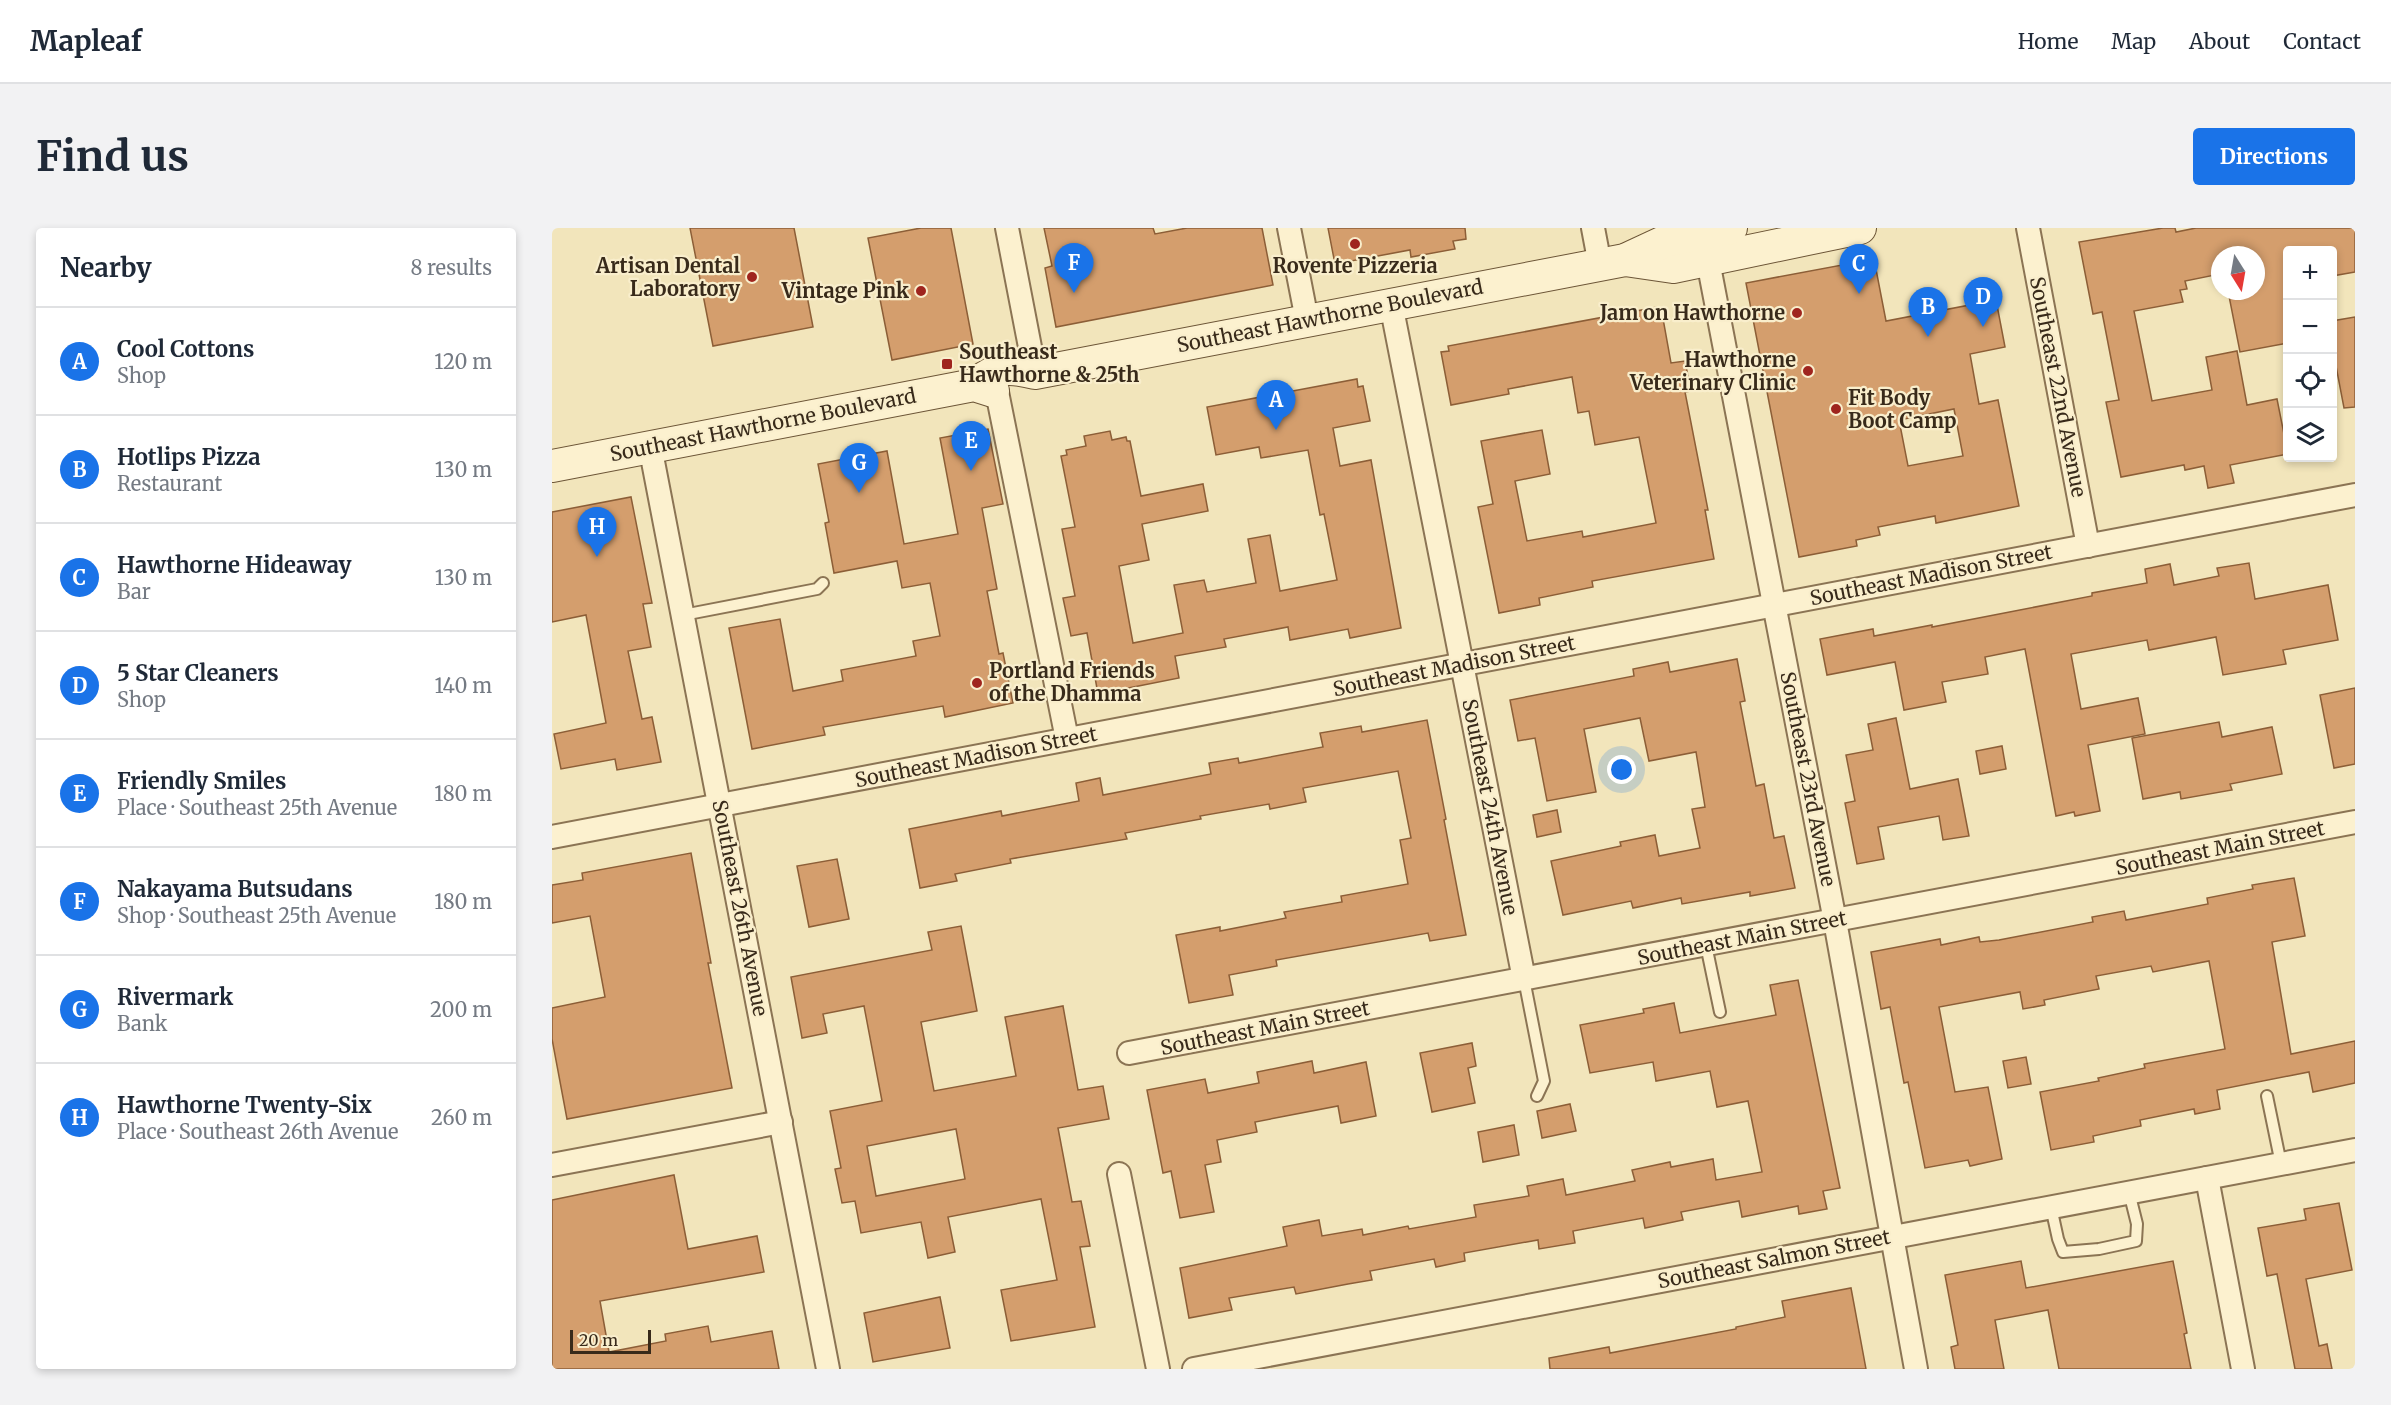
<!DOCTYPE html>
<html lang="en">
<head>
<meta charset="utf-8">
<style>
	body { margin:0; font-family:Merriweather,serif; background:#f2f2f3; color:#1f2937 }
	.controls { position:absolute; right:18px; top:18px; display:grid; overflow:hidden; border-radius:6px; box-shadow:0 3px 9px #0003 }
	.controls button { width:54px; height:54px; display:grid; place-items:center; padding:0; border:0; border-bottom:2px solid #e0e1e3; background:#fff; color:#1f2937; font:30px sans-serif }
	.compass { position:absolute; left:1659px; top:18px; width:54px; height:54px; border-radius:50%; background:#fff; box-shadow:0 3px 9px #0003; rotate:169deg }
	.scale { position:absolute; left:18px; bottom:15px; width:81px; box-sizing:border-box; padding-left:6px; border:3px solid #382a1a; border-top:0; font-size:16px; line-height:21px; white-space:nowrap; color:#382a1a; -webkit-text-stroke:4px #f9eecc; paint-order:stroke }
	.you { position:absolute; left:1070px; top:542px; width:21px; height:21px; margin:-15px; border:4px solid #fff; border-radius:50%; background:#1a73e8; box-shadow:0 0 0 9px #1a73e833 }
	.badge { display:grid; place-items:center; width:39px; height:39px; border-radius:50%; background:#1a73e8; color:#fff; font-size:20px; font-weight:700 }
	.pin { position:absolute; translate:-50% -50px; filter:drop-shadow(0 2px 3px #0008) }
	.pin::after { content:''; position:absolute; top:32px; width:21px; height:18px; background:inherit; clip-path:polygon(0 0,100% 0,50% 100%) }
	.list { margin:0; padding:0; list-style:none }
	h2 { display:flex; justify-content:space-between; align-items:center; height:78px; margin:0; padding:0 24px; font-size:26px }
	h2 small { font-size:20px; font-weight:400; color:#747a83 }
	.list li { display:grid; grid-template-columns:39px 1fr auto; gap:18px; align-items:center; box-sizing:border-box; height:108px; padding:0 24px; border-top:2px solid #e0e1e3 }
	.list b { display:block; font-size:22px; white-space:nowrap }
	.list p { margin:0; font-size:20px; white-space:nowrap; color:#747a83 }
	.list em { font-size:20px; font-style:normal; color:#747a83 }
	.icon { flex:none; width:33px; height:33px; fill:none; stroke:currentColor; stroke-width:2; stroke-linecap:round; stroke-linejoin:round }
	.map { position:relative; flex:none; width:1803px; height:1141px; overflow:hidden; border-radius:6px }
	header { display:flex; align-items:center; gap:36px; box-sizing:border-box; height:84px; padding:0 30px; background:#fff; border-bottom:2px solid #e0e1e3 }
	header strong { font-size:28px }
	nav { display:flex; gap:33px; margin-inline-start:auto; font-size:21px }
	.intro { display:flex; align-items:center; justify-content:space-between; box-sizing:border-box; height:144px; padding:0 36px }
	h1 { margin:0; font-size:42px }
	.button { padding:15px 27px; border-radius:6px; background:#1a73e8; color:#fff; font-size:21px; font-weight:700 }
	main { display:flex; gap:36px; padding:0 36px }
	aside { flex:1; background:#fff; border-radius:6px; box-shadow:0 3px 9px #0003 }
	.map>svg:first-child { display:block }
	.building { fill:#d49e6d; stroke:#8c5e37; stroke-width:1.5; fill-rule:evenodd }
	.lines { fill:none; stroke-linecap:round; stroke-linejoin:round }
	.lane-casing { stroke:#8b7454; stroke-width:14 }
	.street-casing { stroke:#8b7454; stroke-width:26 }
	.secondary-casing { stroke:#6c5537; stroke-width:34 }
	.lane { stroke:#fcf1cf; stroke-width:10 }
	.street { stroke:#fcf1cf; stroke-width:22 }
	.secondary { stroke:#fcf1cf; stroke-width:32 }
	.poi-dot { fill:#9f251e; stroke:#f9eecc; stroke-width:2 }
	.labels { text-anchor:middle; stroke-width:4.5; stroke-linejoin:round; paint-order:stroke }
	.poi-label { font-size:20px; font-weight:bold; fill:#382a1a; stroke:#f9eecc; text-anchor:end }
	.street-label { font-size:20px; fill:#382a1a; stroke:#f9eecc }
</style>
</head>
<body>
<header>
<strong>Mapleaf</strong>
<nav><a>Home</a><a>Map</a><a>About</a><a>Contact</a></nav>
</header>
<div class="intro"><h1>Find us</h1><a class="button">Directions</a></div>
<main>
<aside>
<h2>Nearby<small>8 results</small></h2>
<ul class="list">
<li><span class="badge">A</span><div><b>Cool Cottons</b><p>Shop</p></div><em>120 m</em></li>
<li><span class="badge">B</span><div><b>Hotlips Pizza</b><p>Restaurant</p></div><em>130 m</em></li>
<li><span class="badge">C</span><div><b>Hawthorne Hideaway</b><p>Bar</p></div><em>130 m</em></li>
<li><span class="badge">D</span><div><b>5 Star Cleaners</b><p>Shop</p></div><em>140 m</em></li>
<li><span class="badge">E</span><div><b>Friendly Smiles</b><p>Place · Southeast 25th Avenue</p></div><em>180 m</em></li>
<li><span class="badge">F</span><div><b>Nakayama Butsudans</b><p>Shop · Southeast 25th Avenue</p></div><em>180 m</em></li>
<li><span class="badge">G</span><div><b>Rivermark</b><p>Bank</p></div><em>200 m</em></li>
<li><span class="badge">H</span><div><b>Hawthorne Twenty-Six</b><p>Place · Southeast 26th Avenue</p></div><em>260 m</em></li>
</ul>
</aside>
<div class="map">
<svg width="1803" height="1141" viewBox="0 0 1803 1141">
	<rect width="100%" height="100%" fill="#f2e5bb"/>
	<g class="building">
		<polygon points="138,0 242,0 261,99 161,118"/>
		<polygon points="369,0 399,0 421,116 340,132 316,10"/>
		<polygon points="492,0 601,0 603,6 635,0 710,0 721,57 504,99 493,40 500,38"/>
		<polygon points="776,0 913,0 914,11 901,13 903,21 859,29 858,22 783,36"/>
		<polygon points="1611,0 1623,0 1624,4 1644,0 1803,0 1803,44 1780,48 1780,22 1736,22 1736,115 1688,124 1676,63 1704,63 1704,27 1668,27 1668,46 1633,53 1635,61 1628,62 1631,74 1582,83 1600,173 1660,162 1654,129 1685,123 1695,177 1725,171 1736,226 1678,237 1682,255 1656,260 1652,238 1633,242 1632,237 1569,249 1554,174 1567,172 1550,84 1541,86 1527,14"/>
		<path d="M1322,31L1334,93L1444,72L1453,119L1418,126L1427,176L1446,172L1467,278L1384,295L1383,288L1326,299L1328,307L1304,312L1305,318L1247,329L1194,55ZM1402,181L1411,228L1356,238L1347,192Z"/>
		<polygon points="1106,79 1107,86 1110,85 1119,135 1133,133 1139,163 1133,164 1156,282 1153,282 1162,331 1040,353 1041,359 987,370 988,377 947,385 926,279 941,276 929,213 990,202 998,246 963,253 975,313 1030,303 1031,309 1104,295 1087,209 1043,217 1037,183 1026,185 1020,149 956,161 957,166 899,177 889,124 897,123 896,118"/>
		<polygon points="1803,89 1803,179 1792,180 1784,138 1780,138 1780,93"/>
		<polygon points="805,151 806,159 811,158 818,193 781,200 788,238 819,232 849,400 798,410 796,401 738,412 736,399 672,411 674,419 623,428 627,450 546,466 535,405 519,408 511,370 523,368 510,301 523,299 509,228 515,227 514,222 534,218 532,208 558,203 560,212 574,209 575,213 578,213 589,268 651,256 656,283 590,296 597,332 567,338 581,415 631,405 622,357 652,352 655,364 704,355 696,311 718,307 728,363 785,352 772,286 768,287 756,222 709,230 707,219 664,227 655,179"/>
		<polygon points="436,201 451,276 430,280 445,361 435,363 447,426 451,425 461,475 393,489 391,478 271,499 273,507 200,521 177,400 228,391 241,463 291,453 289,442 364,428 361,413 388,408 378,355 350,360 345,333 282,345 273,295 277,294 266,236 335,223 352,316 406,306 388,210"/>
		<polygon points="79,269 100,375 91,376 99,419 76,423 90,491 100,489 109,534 65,542 63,531 9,541 2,506 54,495 34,387 0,394 0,284"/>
		<polygon points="1697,335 1703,371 1776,357 1786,412 1731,422 1734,436 1671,447 1664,409 1597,422 1595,412 1519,426 1529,481 1586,470 1593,506 1536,517 1548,583 1523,588 1522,584 1504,588 1473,421 1433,429 1436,446 1390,454 1394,474 1352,482 1343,434 1275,447 1268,411 1321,401 1322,408 1380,397 1380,399 1540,368 1540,365 1595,355 1593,341 1618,336 1622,357 1667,348 1665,340"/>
		<polygon points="1185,431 1193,473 1188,474 1204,558 1212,556 1222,610 1232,608 1243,660 1198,668 1198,664 1130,676 1129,670 1081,680 1079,673 1011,687 999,633 1069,618 1068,614 1103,607 1107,628 1148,620 1140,581 1153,579 1144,524 1097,533 1088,490 1032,501 1044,564 995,573 983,510 966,513 958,472 1082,448 1081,441 1116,434 1118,444"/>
		<polygon points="1803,460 1803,536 1782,540 1768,467"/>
		<polygon points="1344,490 1358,561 1406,551 1417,608 1391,612 1387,588 1326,599 1332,631 1305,636 1293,575 1303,573 1294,527 1321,522 1316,496"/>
		<polygon points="875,492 894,591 892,592 914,707 878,713 876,705 724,732 725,738 677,747 681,767 637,775 624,707 668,699 668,703 734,690 732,684 790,674 789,668 856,656 848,612 859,610 846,543 751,560 754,574 718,581 717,576 648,588 649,591 573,605 575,611 458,631 459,635 403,646 405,653 368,660 357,601 449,583 450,588 527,573 524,555 548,550 551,567 659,546 657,535 686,530 687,535 771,519 768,505 809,498 810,504"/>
		<polygon points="1667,494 1670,509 1720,499 1730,546 1678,556 1680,562 1629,571 1628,564 1591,571 1580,510"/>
		<polygon points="1450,518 1454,541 1428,546 1424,523"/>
		<polygon points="1005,582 1009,604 985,609 981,587"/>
		<polygon points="139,625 159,735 156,735 180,860 15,891 0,811 0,780 53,769 38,688 0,695 0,657 31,652 30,645"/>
		<polygon points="285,631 297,691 257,699 245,638"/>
		<polygon points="1742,650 1753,708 1720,714 1739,826 1803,813 1803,855 1761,864 1757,844 1665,862 1668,881 1643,886 1642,881 1588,892 1589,898 1541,908 1542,914 1499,922 1488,864 1547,853 1546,850 1593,840 1592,836 1673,821 1657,733 1601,744 1599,738 1544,748 1547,761 1492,772 1493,777 1471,781 1468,764 1387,779 1403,864 1436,859 1450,931 1418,938 1416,932 1373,940 1356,854 1352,855 1338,779 1329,781 1319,724 1388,711 1389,717 1427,709 1428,714 1447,712 1541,694 1540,689 1572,683 1574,692 1656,676 1655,670 1701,661 1700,657"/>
		<path d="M409,698L425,783L369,794L382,863L464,848L453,789L511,778L526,862L551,858L557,891L506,900L520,974L529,973L538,1018L528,1019L543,1099L459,1113L449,1062L505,1052L489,971L396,989L403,1024L376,1030L369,994L309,1005L303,973L290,975L283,941L289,940L278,883L330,873L312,778L271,786L275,805L250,810L239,749L380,722L376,704ZM404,901L413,951L324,968L315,918Z"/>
		<polygon points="1246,752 1288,960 1271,963 1275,981 1247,986 1246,978 1190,989 1187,973 1129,984 1131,992 1093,1000 1091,990 1021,1003 1023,1015 987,1021 986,1012 912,1025 913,1033 884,1039 882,1031 818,1043 820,1052 796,1056 744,1066 742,1059 677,1070 680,1082 637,1090 628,1040 735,1018 731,999 767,992 770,1008 810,1001 811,1007 856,998 857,1001 924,989 922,977 977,968 975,958 1011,951 1014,967 1083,953 1080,942 1118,934 1119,939 1161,931 1164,952 1210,944 1196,873 1165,879 1158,843 1104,853 1101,834 1038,845 1028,797 1092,785 1091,781 1122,775 1128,805 1224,787 1218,757"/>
		<polygon points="920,815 924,838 916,840 923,875 880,884 868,825"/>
		<polygon points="1474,829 1479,856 1456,860 1451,833"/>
		<polygon points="760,833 762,845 814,834 824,888 789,895 786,878 703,894 705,904 665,912 669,934 653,937 662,984 628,990 619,943 611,945 595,862 653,851 656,865 707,855 705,844"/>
		<polygon points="1018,876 1024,903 990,910 985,883"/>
		<polygon points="962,897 967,927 931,934 926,904"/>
		<polygon points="122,947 136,1021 205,1008 212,1044 48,1073 57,1124 114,1113 113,1106 156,1098 159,1114 220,1103 227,1141 0,1141 0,972"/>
		<polygon points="1787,975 1800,1042 1754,1051 1767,1118 1775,1116 1780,1141 1743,1141 1725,1046 1715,1048 1706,1000 1754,992 1752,981"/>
		<polygon points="1469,1033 1474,1060 1621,1033 1635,1105 1632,1106 1639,1141 1507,1141 1496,1082 1443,1092 1452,1141 1403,1141 1399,1119 1406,1117 1393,1047"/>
		<polygon points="1299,1060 1314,1141 998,1141 997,1130 1057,1119 1058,1125 1184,1101 1184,1099 1233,1089 1230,1073"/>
		<polygon points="388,1069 398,1120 321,1134 312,1085"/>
	</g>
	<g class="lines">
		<defs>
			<g id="lane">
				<polyline points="131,387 265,361 271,355"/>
				<polyline points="1154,717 1168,784"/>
				<polyline points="972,751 992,853 985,868"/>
				<polyline points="1715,868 1729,936"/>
				<polyline points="1499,979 1506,1011 1511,1024 1547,1021 1584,1013 1585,996 1577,964"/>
			</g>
			<g id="street">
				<polyline points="455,0 483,145"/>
				<polyline points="737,0 755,92"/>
				<polyline points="1041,0 1048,37"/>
				<polyline points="1476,0 1536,318"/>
				<polyline points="1156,33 1283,693 1364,1141"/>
				<polyline points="839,76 972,751"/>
				<polyline points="445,164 515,511"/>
				<polyline points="98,218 276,1141"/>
				<polyline points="0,609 1803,267"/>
				<polyline points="577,825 1803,594"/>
				<polyline points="0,937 229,894"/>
				<polyline points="567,946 606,1141"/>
				<polyline points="1655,950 1691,1141"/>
				<polyline points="642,1141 1803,922"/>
			</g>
			<g id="secondary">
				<polyline points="1073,32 1121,39 1308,0"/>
				<path d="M422,157C445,139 454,138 483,145L1073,32L1116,12L1179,0"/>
				<polyline points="0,238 422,157 441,163"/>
			</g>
		</defs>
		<use href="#lane" class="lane-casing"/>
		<use href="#street" class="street-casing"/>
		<use href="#secondary" class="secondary-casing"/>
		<use href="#lane" class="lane"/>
		<use href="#street" class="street"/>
		<use href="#secondary" class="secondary"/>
	</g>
	<g class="poi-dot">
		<circle cx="803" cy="16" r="6"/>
		<circle cx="200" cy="49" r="6"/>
		<circle cx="369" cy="63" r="6"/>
		<circle cx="1245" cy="85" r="6"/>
		<rect x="389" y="130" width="12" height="12" rx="3"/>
		<circle cx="1256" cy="143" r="6"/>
		<circle cx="1284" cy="181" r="6"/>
		<circle cx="425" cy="455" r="6"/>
	</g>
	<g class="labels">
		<g class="poi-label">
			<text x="188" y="45">Artisan Dental<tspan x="188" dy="23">Laboratory</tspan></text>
			<text x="803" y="45" text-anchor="middle">Rovente Pizzeria</text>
			<text x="357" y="70">Vintage Pink</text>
			<text x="1233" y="92">Jam on Hawthorne</text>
			<text x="407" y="131" text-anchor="start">Southeast<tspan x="407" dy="23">Hawthorne &amp; 25th</tspan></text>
			<text x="1244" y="139">Hawthorne<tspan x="1244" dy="23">Veterinary Clinic</tspan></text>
			<text x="1296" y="177" text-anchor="start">Fit Body<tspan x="1296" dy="23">Boot Camp</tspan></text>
			<text x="437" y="450" text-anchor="start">Portland Friends<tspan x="437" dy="23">of the Dhamma</tspan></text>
		</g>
		<g class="street-label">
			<text transform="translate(778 88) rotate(-11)" y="7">Southeast Hawthorne Boulevard</text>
			<text transform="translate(1506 159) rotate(79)" y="7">Southeast 22nd Avenue</text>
			<text transform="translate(211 197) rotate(-11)" y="7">Southeast Hawthorne Boulevard</text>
			<text transform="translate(1379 347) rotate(-11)" y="7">Southeast Madison Street</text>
			<text transform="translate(902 438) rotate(-11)" y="7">Southeast Madison Street</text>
			<text transform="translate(424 529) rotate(-11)" y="7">Southeast Madison Street</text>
			<text transform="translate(1256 551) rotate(79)" y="7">Southeast 23rd Avenue</text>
			<text transform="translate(938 579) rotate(79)" y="7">Southeast 24th Avenue</text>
			<text transform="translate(1668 620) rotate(-11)" y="7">Southeast Main Street</text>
			<text transform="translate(188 680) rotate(79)" y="7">Southeast 26th Avenue</text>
			<text transform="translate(1190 710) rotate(-11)" y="7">Southeast Main Street</text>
			<text transform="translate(713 800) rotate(-11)" y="7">Southeast Main Street</text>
			<text transform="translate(1222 1031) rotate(-11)" y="7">Southeast Salmon Street</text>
		</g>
	</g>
</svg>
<div class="controls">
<button>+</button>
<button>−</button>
<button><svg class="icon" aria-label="locate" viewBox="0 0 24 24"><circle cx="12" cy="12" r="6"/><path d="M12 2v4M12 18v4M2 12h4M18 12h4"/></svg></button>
<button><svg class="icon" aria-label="layers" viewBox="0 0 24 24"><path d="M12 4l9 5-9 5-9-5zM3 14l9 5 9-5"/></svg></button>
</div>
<svg class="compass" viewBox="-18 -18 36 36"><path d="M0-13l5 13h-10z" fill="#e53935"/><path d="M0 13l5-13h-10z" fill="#747a83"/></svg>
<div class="scale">20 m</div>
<div class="you"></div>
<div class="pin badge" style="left:724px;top:202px">A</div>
<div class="pin badge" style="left:1376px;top:109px">B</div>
<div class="pin badge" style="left:1307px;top:66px">C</div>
<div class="pin badge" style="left:1431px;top:99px">D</div>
<div class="pin badge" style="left:419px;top:243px">E</div>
<div class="pin badge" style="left:522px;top:65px">F</div>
<div class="pin badge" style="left:307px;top:265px">G</div>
<div class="pin badge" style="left:45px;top:329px">H</div>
</div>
</main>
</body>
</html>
